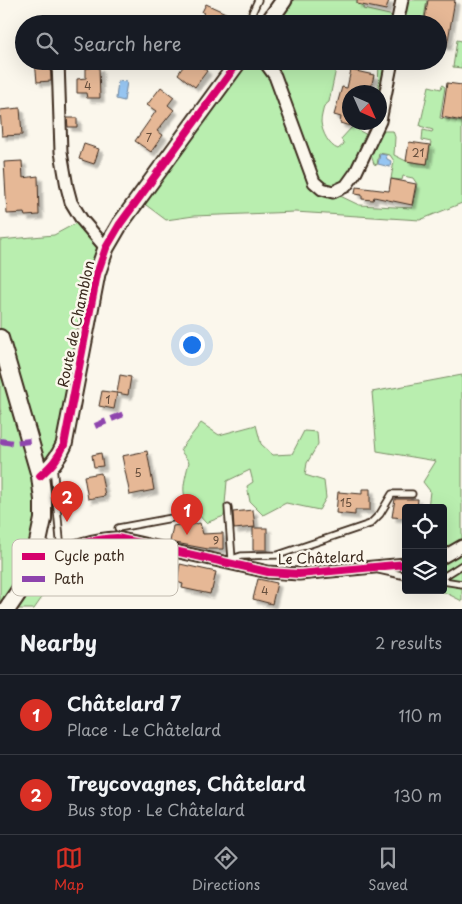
<!DOCTYPE html>
<html lang="en">
<head>
<meta charset="utf-8">
<style>
	body { margin:0; font-family:"Playpen Sans",sans-serif; background:#20242c; color:#f1f3f6 }
	.controls { position:absolute; right:15px; bottom:15px; display:grid; overflow:hidden; border-radius:5px; box-shadow:0 5px 20px #0002 }
	.controls button { width:45px; height:45px; display:grid; place-items:center; padding:0; border:0; border-bottom:1px solid #363941; background:#171b24; color:#f1f3f6; font:25px sans-serif }
	.compass { position:absolute; left:342px; top:85px; width:45px; height:45px; border-radius:50%; background:#171b24; box-shadow:0 5px 20px #0002; rotate:135deg }
	.you { position:absolute; left:191px; top:344px; width:18px; height:18px; margin:-12px; border:4px solid #fff; border-radius:50%; background:#1a73e8; box-shadow:0 0 0 8px #1a73e833 }
	.badge { display:grid; place-items:center; width:32px; height:32px; border-radius:50%; background:#d93025; color:#fff; font-size:16px; font-weight:700 }
	.pin { position:absolute; translate:-50% -41px; filter:drop-shadow(0 1px 2px #0008) }
	.pin::after { content:''; position:absolute; top:26px; width:18px; height:15px; background:inherit; clip-path:polygon(0 0,100% 0,50% 100%) }
	.list { margin:0; padding:0; list-style:none }
	h2 { display:flex; justify-content:space-between; align-items:center; height:65px; margin:0; padding:0 20px; font-size:21px }
	h2 small { font-size:16px; font-weight:400; color:#9ea1a6 }
	.list li { display:grid; grid-template-columns:32px 1fr auto; gap:15px; align-items:center; box-sizing:border-box; height:80px; padding:0 20px; border-top:1px solid #363941 }
	.list b { display:block; font-size:19px; white-space:nowrap }
	.list p { margin:0; font-size:16px; white-space:nowrap; color:#9ea1a6 }
	.list em { font-size:16px; font-style:normal; color:#9ea1a6 }
	.icon { flex:none; width:28px; height:28px; fill:none; stroke:currentColor; stroke-width:2; stroke-linecap:round; stroke-linejoin:round }
	.map { position:relative; flex:none; width:462px; height:609px; overflow:hidden }
	.search { position:absolute; background:#171b24; box-shadow:0 5px 20px #0002; left:15px; right:15px; top:15px; height:55px; display:flex; align-items:center; gap:12px; box-sizing:border-box; padding:0 18px; border-radius:28px; color:#9ea1a6; font-size:19px }
	.sheet { height:225px; background:#171b24 }
	nav { display:flex; justify-content:space-around; align-items:center; box-sizing:border-box; height:70px; border-top:1px solid #363941; background:#171b24; font-size:14px; color:#9ea1a6 }
	nav a { display:grid; justify-items:center; gap:2px }
	nav .on { color:#d93025 }
	.map>svg:first-child { display:block }
	.green { fill:#b9eeaf; stroke:#7a8c66 }
	.water { fill:#96c5f1; stroke:#72879d }
	.building { fill:#e6b896; stroke:#3b2a1e; filter:url(#shadow) }
	.lines { fill:none; stroke-linecap:round; stroke-linejoin:round }
	.service-casing { stroke:#3b2a1e; stroke-width:9 }
	.minor-casing { stroke:#3b2a1e; stroke-width:15 }
	.tertiary-casing { stroke:#3b2a1e; stroke-width:19 }
	.secondary-casing { stroke:#3b2a1e; stroke-width:20 }
	.service { stroke:#fbf7ec; stroke-width:5.5 }
	.minor { stroke:#fbf7ec; stroke-width:11 }
	.tertiary { stroke:#fbf7ec; stroke-width:15 }
	.secondary { stroke:#fbf7ec; stroke-width:16 }
	.quiet { stroke:#8e44ad; stroke-width:6; stroke-dasharray:12 6; stroke-linecap:butt }
	.cycleway-casing { stroke:#fbf7ec; stroke-width:11 }
	.cycleway { stroke:#d6006c; stroke-width:8 }
	.labels { text-anchor:middle; stroke-width:5; stroke-linejoin:round; paint-order:stroke }
	.number-label { font-size:11px; fill:#664e3c }
	.street-label { font-size:14px; fill:#3b2a1e; stroke:#fbf7ec }
	.key { fill:#fbf7ec; stroke:#c1baae; stroke-width:1 }
	.key-label { font-size:14px; fill:#3b2a1e }
</style>
</head>
<body>
<div class="map">
<svg width="462" height="609" viewBox="0 0 462 609">
	<defs>
		<filter id="shadow"><feDropShadow dx="4" dy="4" stdDeviation="1" flood-color="#0004"/></filter>
	</defs>
	<rect width="100%" height="100%" fill="#fbf7ec"/>
	<filter id="ink" filterUnits="userSpaceOnUse"><feTurbulence type="fractalNoise" baseFrequency=".02" numOctaves="2"/><feDisplacementMap in="SourceGraphic" scale="10" xChannelSelector="R" yChannelSelector="G"/><feConvolveMatrix kernelMatrix="1 2 1 2 8 2 1 2 1" color-interpolation-filters="sRGB"/></filter>
	<g filter="url(#ink)">
		<g class="green">
			<polygon points="284,0 364,0 363,9 398,17 397,24 267,24"/>
			<polygon points="408,0 427,0 423,24 403,24"/>
			<polygon points="457,40 462,41 462,68 453,67"/>
			<path d="M239,61H361V63L337,64L329,102L324,106C323,111 321,117 321,122C322,132 329,146 338,149L344,144L341,139L352,127L373,138L366,152L334,193L359,205L412,208L417,184L413,178L403,176L402,180L391,179L394,161L390,155L379,153L377,165L374,164L371,155L379,136L383,131H393L395,137L394,155L406,161L427,164L431,142L422,140L423,130L432,132L433,130L420,126L429,86L441,89L442,85L445,87L440,118L462,122V203L420,220L295,212L194,216L166,220L138,199Z"/>
			<polygon points="379,61 392,61 387,91 378,90"/>
			<polygon points="82,220 106,248 64,445 40,476 35,560 61,550 71,556 34,609 0,609 0,414 1,414 0,408 0,240 54,235"/>
			<polygon points="462,375 462,601 444,592 430,590 443,590 443,508 428,508 430,491 423,482 436,461 377,451 372,392"/>
			<path d="M201,423L219,435L256,425L261,444L273,455L292,454L304,431L317,432L318,444L307,463L305,475L324,481L326,498L319,510L286,503L263,515L250,502L247,486L253,482L250,470L227,481L224,516L206,523C181,496 180,498 189,462L180,450Z"/>
		</g>
		<g class="water">
			<polygon points="118,81 127,82 124,101 116,99"/>
			<polygon points="380,154 386,155 387,159 391,161 390,167 378,164"/>
		</g>
		<g class="building">
			<polygon points="357,0 389,0 386,10 357,4"/>
			<polygon points="428,0 455,0 447,46 438,45 438,24 424,24"/>
			<polygon points="206,4 243,21 242,24 198,24 204,13 202,12"/>
			<polygon points="35,61 50,61 51,81 37,82"/>
			<polygon points="187,61 194,61 207,71 195,87 178,74"/>
			<polygon points="99,67 100,98 87,98 86,93 77,93 77,79 86,78 86,68"/>
			<polygon points="351,70 374,75 370,92 350,92 350,126 340,123 341,117 334,115 342,87 347,88"/>
			<polygon points="447,83 462,85 462,121 442,117"/>
			<polygon points="161,87 174,97 168,105 174,110 157,131 163,135 151,152 135,141 156,111 147,105"/>
			<polygon points="20,108 22,135 2,136 0,110"/>
			<polygon points="67,118 77,118 77,127 68,127"/>
			<polygon points="409,142 430,145 427,164 406,161"/>
			<polygon points="84,144 99,149 94,164 79,159"/>
			<polygon points="22,161 23,178 38,176 39,215 25,216 24,213 7,214 4,162"/>
			<polygon points="391,179 416,184 412,205 374,197 373,200 362,199 362,195 355,194 356,187 389,191"/>
			<polygon points="120,375 131,377 128,395 117,393"/>
			<polygon points="102,391 117,393 114,409 99,406"/>
			<polygon points="147,451 154,490 130,495 122,456"/>
			<polygon points="101,453 103,466 94,467 92,455"/>
			<polygon points="101,473 105,496 88,499 84,476"/>
			<polygon points="362,489 370,489 370,510 355,510 355,515 336,513 338,492 362,494"/>
			<polygon points="395,499 418,499 417,508 406,508 406,518 392,517"/>
			<polygon points="253,510 255,527 234,529 233,512"/>
			<polygon points="190,523 190,525 200,523 203,534 223,533 223,549 208,549 170,542 173,526"/>
			<rect x="253" y="528" width="14" height="22"/>
			<polygon points="180,564 216,572 212,590 211,590 210,594 182,588 183,584 177,582"/>
			<polygon points="258,579 277,583 272,604 253,599"/>
		</g>
		<g class="lines">
			<defs>
				<g id="service">
					<polyline points="247,24 258,0"/>
					<polyline points="53,465 61,550"/>
					<polyline points="228,507 232,559 230,561"/>
					<polyline points="118,528 172,518"/>
					<polyline points="232,559 241,556 278,555 370,524 380,514 392,494 412,494"/>
					<polyline points="379,570 406,576"/>
					<polyline points="443,577 462,565"/>
					<polyline points="443,581 462,584"/>
				</g>
				<g id="minor">
					<polyline points="397,24 402,0"/>
					<polyline points="58,61 61,152 67,187 71,202 82,220 106,248"/>
					<polyline points="264,61 275,76 314,182 322,189 333,192 346,186 356,172 380,121 392,61"/>
					<polyline points="443,557 462,546"/>
					<path d="M34,561C62,551 87,539 117,538L268,572L299,574L406,564"/>
				</g>
				<g id="tertiary">
					<polyline points="267,24 284,0"/>
					<path d="M40,476C51,466 58,459 64,445L97,274L106,248L120,224L239,61"/>
				</g>
				<polyline id="secondary" points="0,338 40,476 43,500 43,519 34,561 22,587 7,609"/>
			</defs>
			<use href="#service" class="service-casing"/>
			<use href="#minor" class="minor-casing"/>
			<use href="#tertiary" class="tertiary-casing"/>
			<use href="#secondary" class="secondary-casing"/>
			<use href="#service" class="service"/>
			<use href="#minor" class="minor"/>
			<use href="#tertiary" class="tertiary"/>
			<use href="#secondary" class="secondary"/>
			<g class="quiet">
				<polyline points="95,426 126,413"/>
				<polyline points="0,441 13,443 30,441"/>
			</g>
			<defs>
				<g id="cycleway">
					<path d="M40,476C51,466 58,459 64,445L97,274L106,248L120,224L239,61"/>
					<path d="M34,561C62,551 87,539 117,538L268,572L299,574L406,564"/>
				</g>
			</defs>
			<use href="#cycleway" class="cycleway-casing"/>
			<use href="#cycleway" class="cycleway"/>
		</g>
	</g>
	<g class="labels">
		<g class="number-label">
			<text x="88" y="90">4</text>
			<text x="149" y="142">7</text>
			<text x="418" y="157">21</text>
			<text x="108" y="404">1</text>
			<text x="138" y="477">5</text>
			<text x="346" y="507">15</text>
			<text x="216" y="545">9</text>
			<text x="265" y="595">4</text>
		</g>
		<g class="street-label">
			<text transform="translate(76 324) rotate(-78)" y="5">Route de Chamblon</text>
			<text transform="translate(321 558) rotate(-2)" y="5">Le Châtelard</text>
		</g>
	</g>
	<rect x="12" y="539" width="166" height="57" rx="8" class="key"/>
	<rect x="22" y="553" width="23" height="7" fill="#d6006c"/>
	<rect x="22" y="576" width="23" height="6" fill="#8e44ad"/>
	<g class="key-label">
		<text x="54" y="561">Cycle path</text>
		<text x="54" y="584">Path</text>
	</g>
</svg>
<div class="controls">
<button><svg class="icon" aria-label="locate" viewBox="0 0 24 24"><circle cx="12" cy="12" r="6"/><path d="M12 2v4M12 18v4M2 12h4M18 12h4"/></svg></button>
<button><svg class="icon" aria-label="layers" viewBox="0 0 24 24"><path d="M12 4l9 5-9 5-9-5zM3 14l9 5 9-5"/></svg></button>
</div>
<svg class="compass" viewBox="-18 -18 36 36"><path d="M0-13l5 13h-10z" fill="#e53935"/><path d="M0 13l5-13h-10z" fill="#9ea1a6"/></svg>
<div class="you"></div>
<div class="pin badge" style="left:187px;top:535px">1</div>
<div class="pin badge" style="left:67px;top:522px">2</div>
<div class="search"><svg class="icon" aria-label="search" viewBox="0 0 24 24"><circle cx="10" cy="10" r="6"/><path d="M15 15l6 6"/></svg>Search here</div>
</div>
<section class="sheet">
<h2>Nearby<small>2 results</small></h2>
<ul class="list">
<li><span class="badge">1</span><div><b>Châtelard 7</b><p>Place · Le Châtelard</p></div><em>110 m</em></li>
<li><span class="badge">2</span><div><b>Treycovagnes, Châtelard</b><p>Bus stop · Le Châtelard</p></div><em>130 m</em></li>
</ul>
</section>
<nav>
<a class="on"><svg class="icon" aria-label="map" viewBox="0 0 24 24"><path d="M3 6l6-2 6 2 6-2v14l-6 2-6-2-6 2zM9 4v14M15 6v14"/></svg>Map</a>
<a><svg class="icon" aria-label="directions" viewBox="0 0 24 24"><path d="M12 3l9 9-9 9-9-9zM9 14v-3h6M13 9l2 2-2 2"/></svg>Directions</a>
<a><svg class="icon" aria-label="saved" viewBox="0 0 24 24"><path d="M7 4h10v16l-5-4-5 4z"/></svg>Saved</a>
</nav>
</body>
</html>
